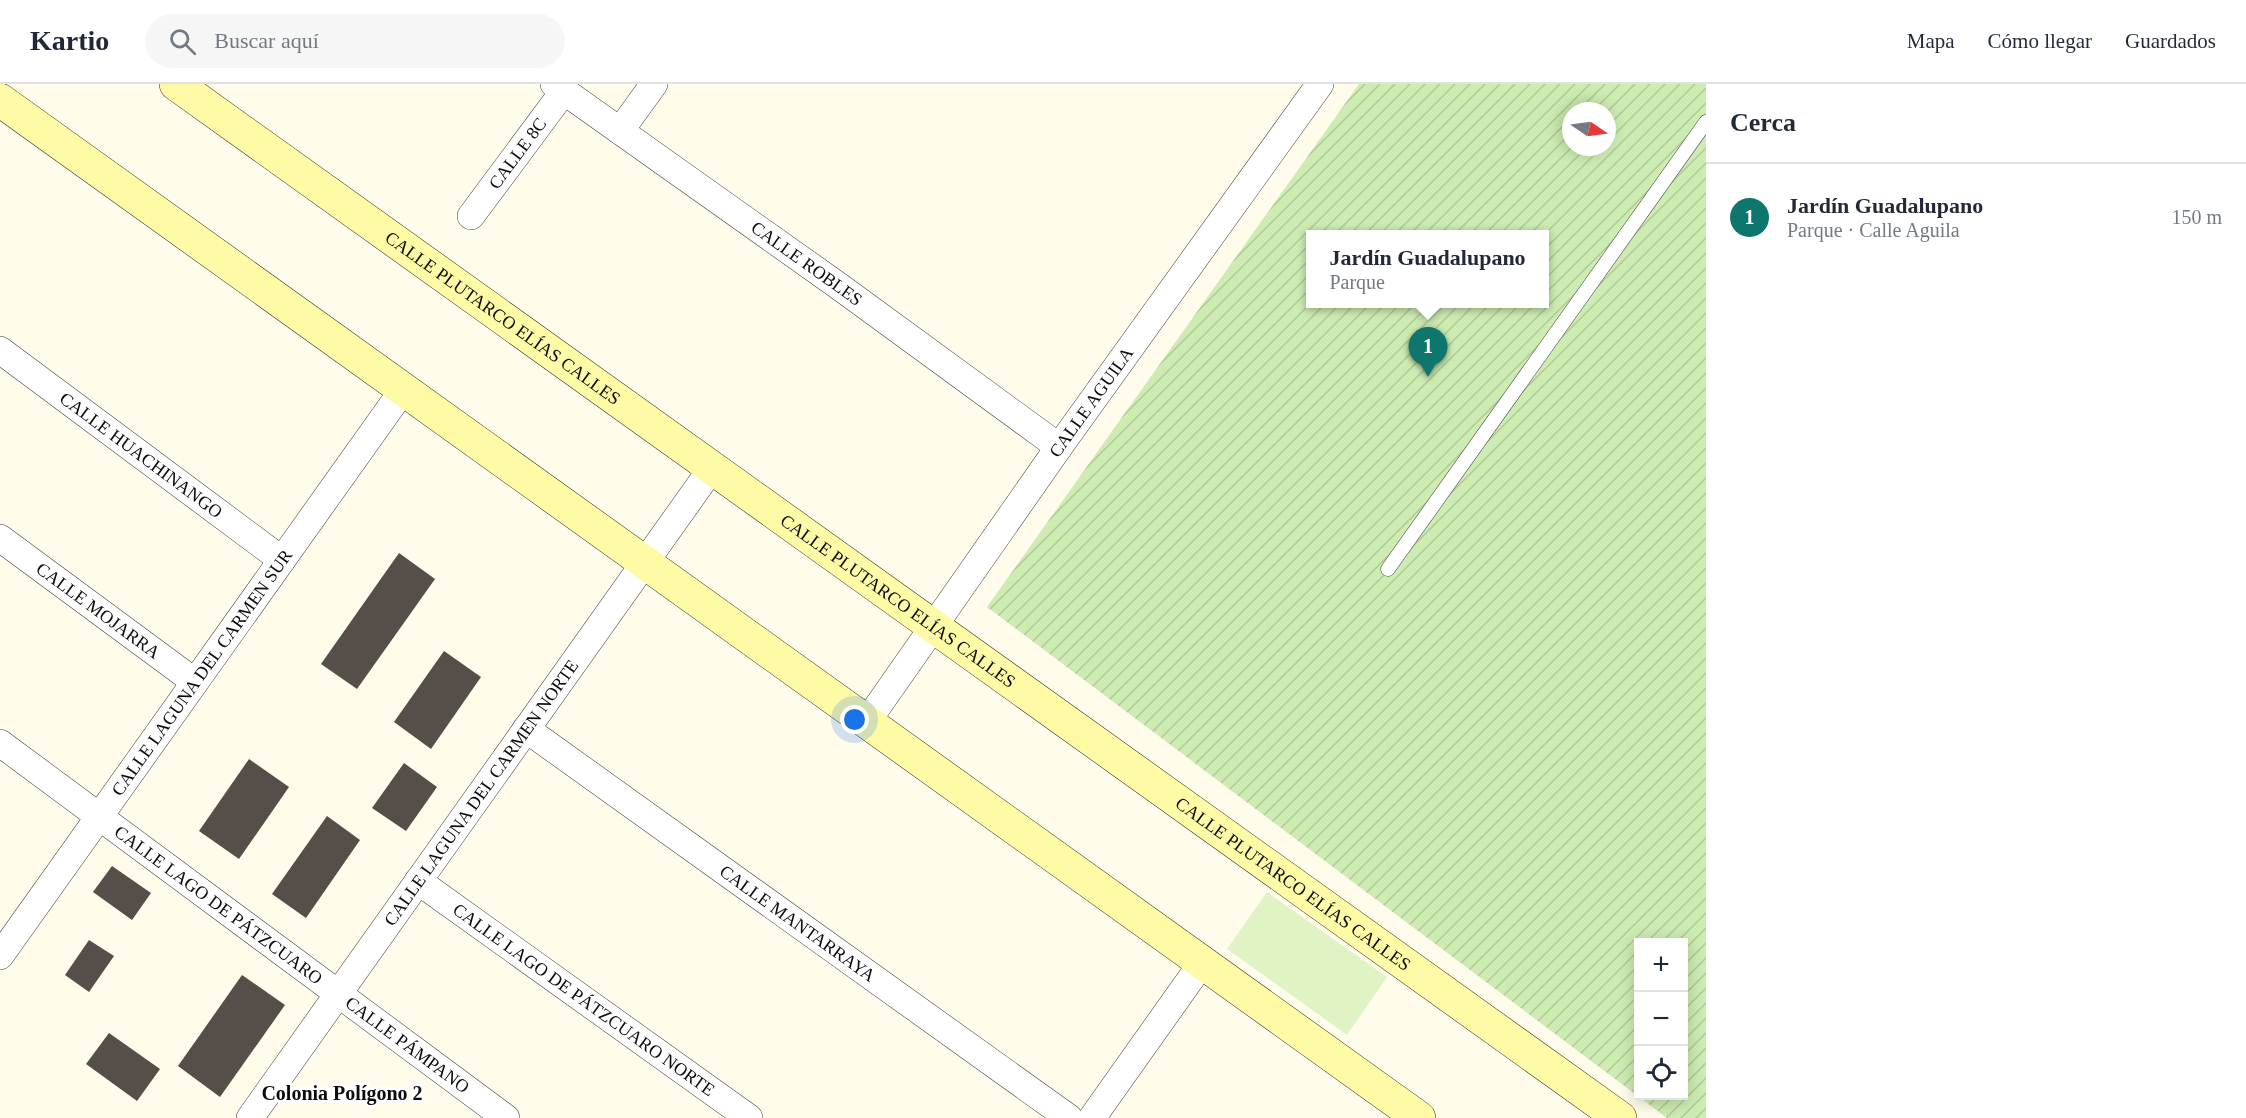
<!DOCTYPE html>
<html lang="es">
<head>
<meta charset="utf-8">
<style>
	body { margin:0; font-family:Georgia,serif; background:#f6f6f7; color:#1f2937 }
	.controls { position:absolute; right:18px; bottom:18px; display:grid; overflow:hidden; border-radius:0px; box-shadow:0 3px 15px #0003 }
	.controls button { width:54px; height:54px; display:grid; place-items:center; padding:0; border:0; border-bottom:2px solid #e0e1e3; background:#fff; color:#1f2937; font:30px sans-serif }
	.compass { position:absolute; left:1562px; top:18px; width:54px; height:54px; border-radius:50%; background:#fff; box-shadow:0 3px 15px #0003; rotate:103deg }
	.you { position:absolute; left:855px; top:636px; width:21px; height:21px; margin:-15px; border:4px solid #fff; border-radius:50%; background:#1a73e8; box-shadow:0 0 0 9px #1a73e833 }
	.badge { display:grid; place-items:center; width:39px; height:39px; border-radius:50%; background:#0f766e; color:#fff; font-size:20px; font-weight:700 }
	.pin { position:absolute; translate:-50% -50px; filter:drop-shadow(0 2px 3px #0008) }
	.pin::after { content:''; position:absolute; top:32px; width:21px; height:18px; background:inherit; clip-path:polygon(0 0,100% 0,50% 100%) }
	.popup { position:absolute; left:1306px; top:146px; width:243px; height:78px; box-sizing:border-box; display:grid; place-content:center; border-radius:0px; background:#fff; filter:drop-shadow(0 2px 4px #0005); font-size:20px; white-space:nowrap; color:#747a83 }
	.popup b { font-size:22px; color:#1f2937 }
	.popup::after { content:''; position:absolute; left:50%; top:100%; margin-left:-12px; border:12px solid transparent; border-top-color:#fff }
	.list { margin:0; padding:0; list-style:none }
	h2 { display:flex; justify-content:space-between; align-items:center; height:78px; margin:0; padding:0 24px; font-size:26px }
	h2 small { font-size:20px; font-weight:400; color:#747a83 }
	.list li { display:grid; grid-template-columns:39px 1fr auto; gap:18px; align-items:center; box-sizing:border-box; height:108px; padding:0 24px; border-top:2px solid #e0e1e3 }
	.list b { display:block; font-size:22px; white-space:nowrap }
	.list p { margin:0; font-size:20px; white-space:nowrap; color:#747a83 }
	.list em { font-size:20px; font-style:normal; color:#747a83 }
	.icon { flex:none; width:33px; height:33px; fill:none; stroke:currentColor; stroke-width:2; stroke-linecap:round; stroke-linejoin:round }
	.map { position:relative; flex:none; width:1706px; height:1034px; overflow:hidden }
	header { display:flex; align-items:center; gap:36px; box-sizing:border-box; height:84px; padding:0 30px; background:#fff; border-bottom:2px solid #e0e1e3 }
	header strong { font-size:28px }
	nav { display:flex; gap:33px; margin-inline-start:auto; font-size:21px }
	.search { width:420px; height:54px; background:#f6f6f7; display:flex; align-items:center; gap:15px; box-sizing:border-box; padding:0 21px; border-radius:33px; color:#747a83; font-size:22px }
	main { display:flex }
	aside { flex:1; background:#fff }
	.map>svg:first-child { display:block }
	.garden { fill:url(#garden-furrows); fill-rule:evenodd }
	.pitch { fill:#e0f3c5 }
	.building { fill:#564e48 }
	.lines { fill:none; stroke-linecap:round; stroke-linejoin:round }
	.lane-casing { stroke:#3f3f3f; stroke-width:15 }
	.street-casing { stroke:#3f3f3f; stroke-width:28 }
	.secondary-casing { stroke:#2e2e2e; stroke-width:34 }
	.lane { stroke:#fff; stroke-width:14 }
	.street { stroke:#fff; stroke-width:27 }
	.secondary { stroke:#fffaa6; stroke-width:33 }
	.labels { text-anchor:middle; stroke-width:6; stroke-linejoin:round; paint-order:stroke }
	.street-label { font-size:18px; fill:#0c0c0c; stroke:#fff }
	.neighbourhood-label { font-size:20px; font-weight:bold; fill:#0c0c0c; stroke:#fff }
</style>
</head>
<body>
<header>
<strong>Kartio</strong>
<div class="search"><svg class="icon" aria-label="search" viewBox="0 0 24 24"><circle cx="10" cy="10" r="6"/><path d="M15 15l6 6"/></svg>Buscar aquí</div>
<nav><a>Mapa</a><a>Cómo llegar</a><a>Guardados</a></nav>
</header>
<main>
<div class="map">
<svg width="1706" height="1034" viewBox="0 0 1706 1034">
	<defs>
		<pattern id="garden-furrows" width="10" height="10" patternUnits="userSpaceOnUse" patternTransform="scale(1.5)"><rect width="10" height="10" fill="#cdecb2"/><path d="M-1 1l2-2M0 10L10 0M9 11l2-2" fill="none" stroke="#afc998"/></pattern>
	</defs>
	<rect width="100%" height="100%" fill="#fffceb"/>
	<path class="garden" d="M1359,0H1706V1034H1667L987,523ZM1571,27H1607V63H1571ZM1311,150H1545V220H1311ZM1638,858H1684V1012H1638Z"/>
	<polygon class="pitch" points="1267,808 1387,893 1347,951 1227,865"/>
	<g class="building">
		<polygon points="399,469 435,495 357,605 321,580"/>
		<polygon points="444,567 481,593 431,665 394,638"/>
		<polygon points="249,675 289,703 239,775 199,747"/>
		<polygon points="404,679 437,703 406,747 372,724"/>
		<polygon points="327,732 360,756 306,834 272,810"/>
		<polygon points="112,782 151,809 132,836 93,808"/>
		<polygon points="89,856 114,872 89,908 65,891"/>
		<polygon points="242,891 285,921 220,1013 178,982"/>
		<polygon points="109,949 160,985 137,1017 86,980"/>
	</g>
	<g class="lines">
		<defs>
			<polyline id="lane" points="1388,485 1706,38"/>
			<g id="street">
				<path id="s1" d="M554,0L840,203L1059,363"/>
				<polyline points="620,47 654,0"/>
				<path id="s2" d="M471,132L564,7"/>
				<path id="s3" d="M0,266L282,476"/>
				<path id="s4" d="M0,454L195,598"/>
				<path id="s5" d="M866,639L1059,363L1320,0"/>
				<path id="s6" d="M526,645L1069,1034"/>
				<path id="s7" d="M0,659L506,1034"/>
				<path id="s8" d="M418,797L749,1034"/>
				<path id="s9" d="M0,872L403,306"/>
				<path id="s10" d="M250,1034L712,384"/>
				<polyline points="1092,1034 1202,879"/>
			</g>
			<g id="secondary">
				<path id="s11" d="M176,0L1620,1034"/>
				<polyline points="0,16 1419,1034"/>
			</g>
		</defs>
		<use href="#lane" class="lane-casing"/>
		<use href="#street" class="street-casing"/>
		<use href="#secondary" class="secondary-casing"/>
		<use href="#lane" class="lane"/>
		<use href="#street" class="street"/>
		<use href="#secondary" class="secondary"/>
	</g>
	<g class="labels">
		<g class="street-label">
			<text dy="6" stroke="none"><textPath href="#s2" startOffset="78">CALLE 8C</textPath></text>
			<text dy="6" stroke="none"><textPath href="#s1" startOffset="310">CALLE ROBLES</textPath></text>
			<text dy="6" stroke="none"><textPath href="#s11" startOffset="402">CALLE PLUTARCO ELÍAS CALLES</textPath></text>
			<text dy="6" stroke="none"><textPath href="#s5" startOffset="392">CALLE AGUILA</textPath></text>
			<text dy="6" stroke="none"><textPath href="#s3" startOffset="176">CALLE HUACHINANGO</textPath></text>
			<text dy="6" stroke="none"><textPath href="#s11" startOffset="888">CALLE PLUTARCO ELÍAS CALLES</textPath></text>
			<text dy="6" stroke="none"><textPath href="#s4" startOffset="122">CALLE MOJARRA</textPath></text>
			<text dy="6" stroke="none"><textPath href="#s9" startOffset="348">CALLE LAGUNA DEL CARMEN SUR</textPath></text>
			<text dy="6" stroke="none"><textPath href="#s10" startOffset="399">CALLE LAGUNA DEL CARMEN NORTE</textPath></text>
			<text dy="6" stroke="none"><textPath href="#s11" startOffset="1374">CALLE PLUTARCO ELÍAS CALLES</textPath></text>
			<text dy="6" stroke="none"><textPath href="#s7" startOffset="272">CALLE LAGO DE PÁTZCUARO</textPath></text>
			<text dy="6" stroke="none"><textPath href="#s6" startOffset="334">CALLE MANTARRAYA</textPath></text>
			<text dy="6" stroke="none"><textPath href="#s8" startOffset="204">CALLE LAGO DE PÁTZCUARO NORTE</textPath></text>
			<text dy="6" stroke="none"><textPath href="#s7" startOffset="507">CALLE PÁMPANO</textPath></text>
		</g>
		<g class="neighbourhood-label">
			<text x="342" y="1016">Colonia Polígono 2</text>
		</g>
	</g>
</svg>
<div class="controls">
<button>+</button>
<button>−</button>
<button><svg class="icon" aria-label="locate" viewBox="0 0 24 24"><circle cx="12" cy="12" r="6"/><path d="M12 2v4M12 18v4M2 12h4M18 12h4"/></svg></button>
</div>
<svg class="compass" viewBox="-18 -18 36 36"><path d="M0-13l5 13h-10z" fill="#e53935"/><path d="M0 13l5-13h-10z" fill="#747a83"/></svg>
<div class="you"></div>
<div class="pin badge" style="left:1428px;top:293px">1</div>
<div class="popup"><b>Jardín Guadalupano</b>Parque</div>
</div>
<aside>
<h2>Cerca<small></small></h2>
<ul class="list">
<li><span class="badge">1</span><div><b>Jardín Guadalupano</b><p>Parque · Calle Aguila</p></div><em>150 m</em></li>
</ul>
</aside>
</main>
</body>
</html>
